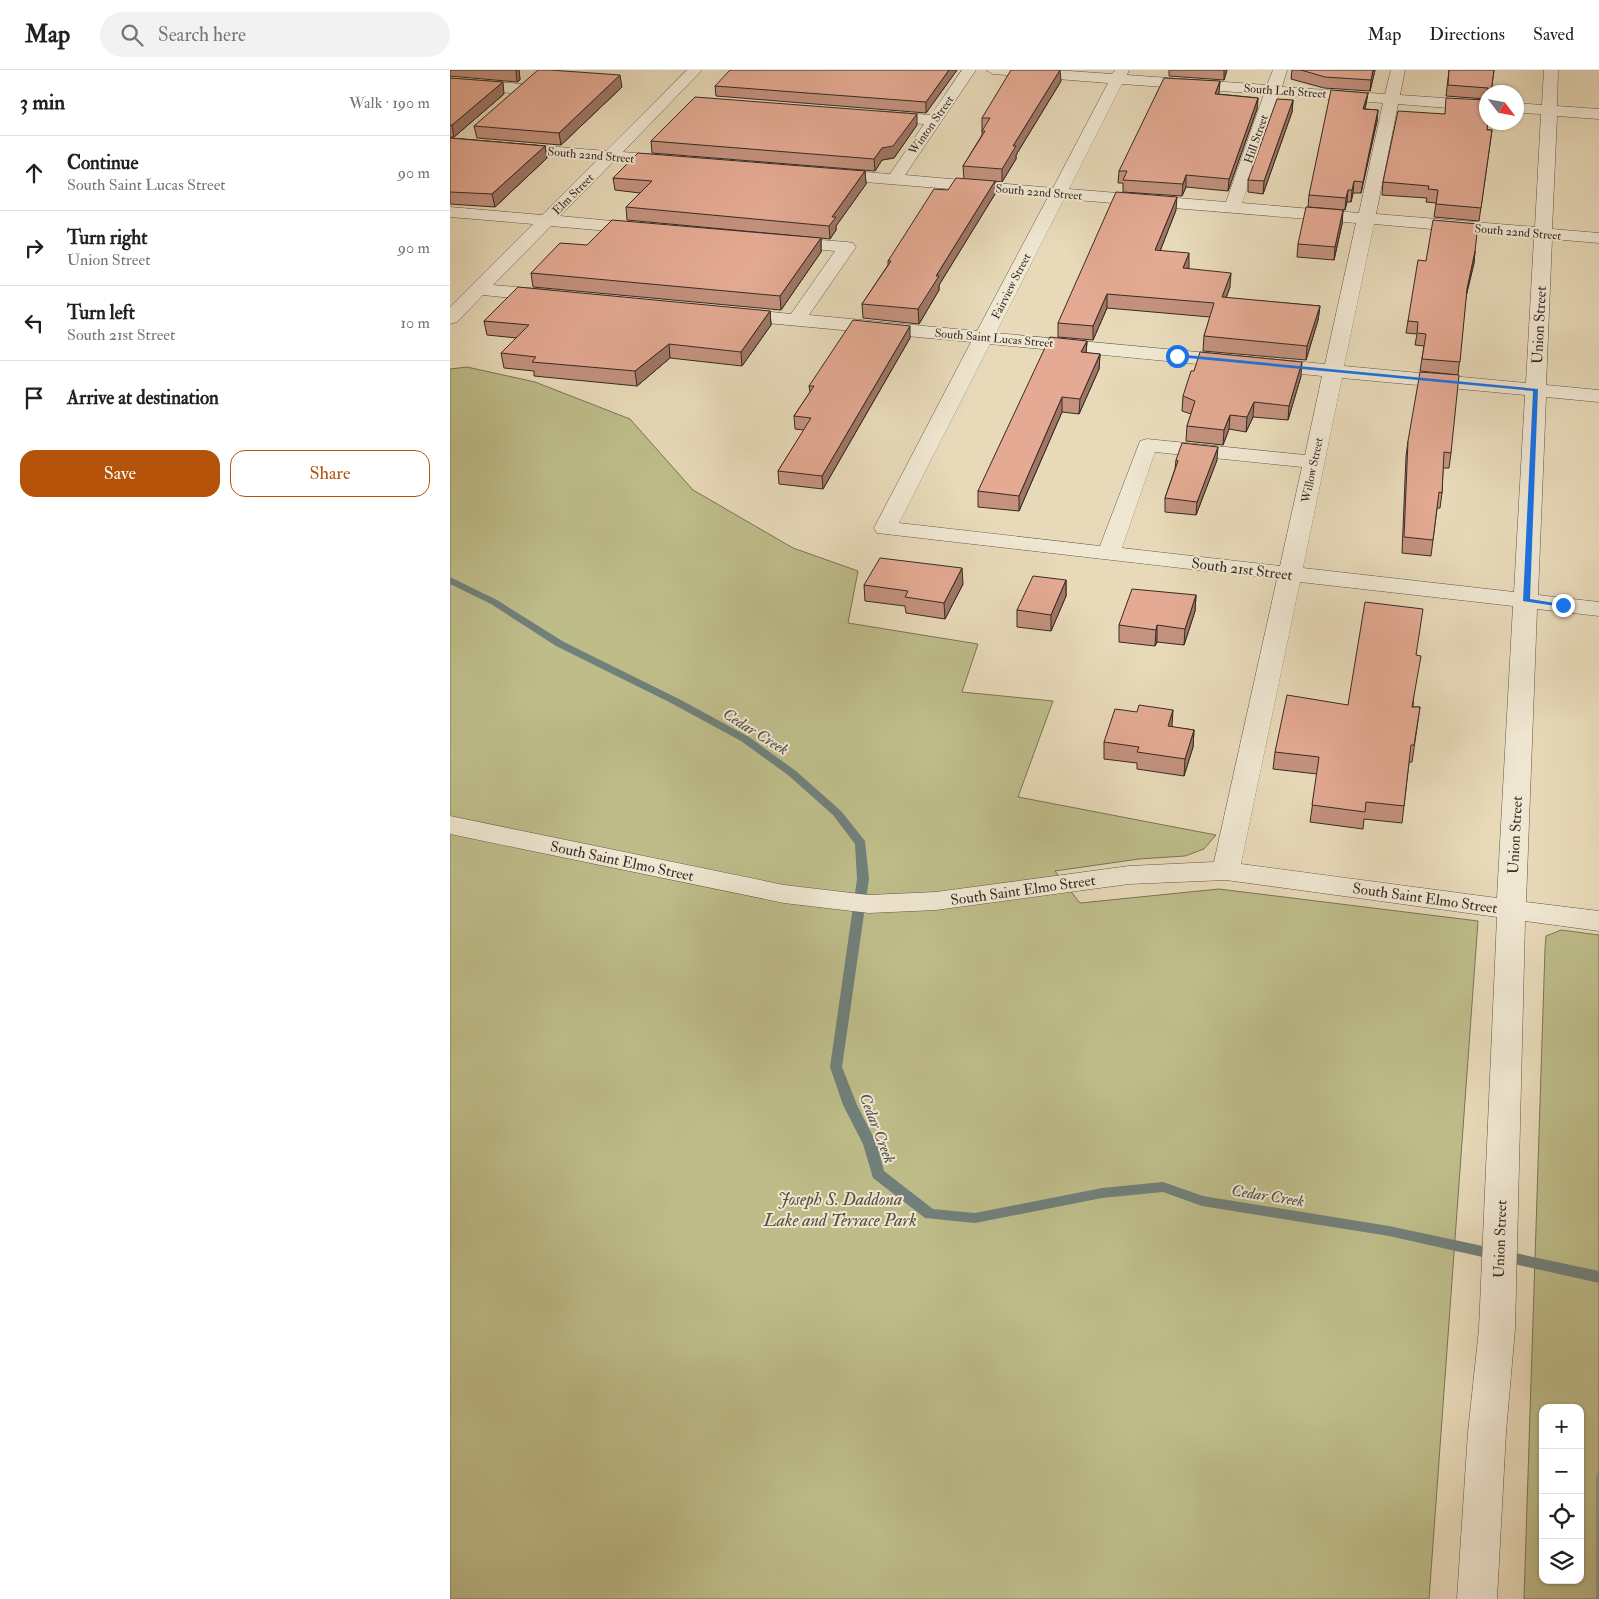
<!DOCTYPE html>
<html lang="en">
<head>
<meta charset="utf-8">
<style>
	body { margin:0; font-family:"IM FELL Double Pica",serif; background:#f2f2f2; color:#202124 }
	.controls { position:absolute; right:15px; bottom:15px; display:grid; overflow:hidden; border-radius:10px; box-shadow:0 1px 4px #0004 }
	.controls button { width:45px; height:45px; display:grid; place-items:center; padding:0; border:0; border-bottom:1px solid #e0e0e0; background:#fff; color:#202124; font:25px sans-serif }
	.compass { position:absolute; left:1029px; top:15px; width:45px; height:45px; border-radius:50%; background:#fff; box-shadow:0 1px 4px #0004; rotate:122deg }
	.stop { position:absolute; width:15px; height:15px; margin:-11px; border:4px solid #1a73e8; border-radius:50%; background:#fff }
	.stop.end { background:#1a73e8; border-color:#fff; box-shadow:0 1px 5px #0008 }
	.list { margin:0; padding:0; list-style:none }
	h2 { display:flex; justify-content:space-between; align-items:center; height:65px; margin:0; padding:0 20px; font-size:21px }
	h2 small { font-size:16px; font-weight:400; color:#757577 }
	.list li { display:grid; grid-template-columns:32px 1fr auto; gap:15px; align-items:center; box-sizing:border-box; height:75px; padding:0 20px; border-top:1px solid #e0e0e0 }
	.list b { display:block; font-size:19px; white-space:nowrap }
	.list p { margin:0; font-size:16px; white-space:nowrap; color:#757577 }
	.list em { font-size:16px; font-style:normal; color:#757577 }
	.actions { display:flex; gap:10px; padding:15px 20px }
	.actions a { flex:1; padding:11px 0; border:1px solid #b45309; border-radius:15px; text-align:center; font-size:18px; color:#b45309 }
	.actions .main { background:#b45309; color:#fff }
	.icon { flex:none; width:28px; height:28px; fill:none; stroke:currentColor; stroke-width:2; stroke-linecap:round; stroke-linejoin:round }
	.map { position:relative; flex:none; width:1149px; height:1529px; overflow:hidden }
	header { display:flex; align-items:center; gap:30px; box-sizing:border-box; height:70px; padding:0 25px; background:#fff; border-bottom:1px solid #e0e0e0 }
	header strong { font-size:24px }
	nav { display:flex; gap:28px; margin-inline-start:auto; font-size:18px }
	.search { width:350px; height:45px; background:#f2f2f2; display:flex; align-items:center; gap:12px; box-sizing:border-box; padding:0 18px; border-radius:28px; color:#757577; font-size:19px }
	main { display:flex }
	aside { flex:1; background:#fff }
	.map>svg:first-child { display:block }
	.green { fill:#bebd8a; stroke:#7a7458; fill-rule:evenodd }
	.water { fill:#98bab5; stroke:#71807b }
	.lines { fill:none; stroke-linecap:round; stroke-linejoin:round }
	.stream { fill:#71807b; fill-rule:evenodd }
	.minor-casing { stroke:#62564a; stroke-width:1 }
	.minor { fill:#f0e7d2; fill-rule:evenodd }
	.wall { fill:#c4927e; stroke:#362a25 }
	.shaded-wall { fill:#a07767; stroke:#362a25 }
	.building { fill:#e4aa93; stroke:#362a25 }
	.route { fill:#1a73e8 }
	.labels { text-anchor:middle; stroke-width:4; stroke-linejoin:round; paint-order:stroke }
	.far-street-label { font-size:12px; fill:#362a25; stroke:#f0e7d2 }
	.street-label { font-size:15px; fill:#362a25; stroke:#f0e7d2 }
	.water-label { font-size:16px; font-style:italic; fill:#4e4e49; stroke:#f0e7d2 }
	.near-park-label { font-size:18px; font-style:italic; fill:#584f3e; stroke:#f0e7d2 }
</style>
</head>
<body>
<header>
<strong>Map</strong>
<div class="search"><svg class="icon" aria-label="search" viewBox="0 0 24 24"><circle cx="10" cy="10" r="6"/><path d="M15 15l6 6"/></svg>Search here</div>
<nav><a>Map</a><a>Directions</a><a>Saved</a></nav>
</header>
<main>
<aside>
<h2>3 min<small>Walk · 190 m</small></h2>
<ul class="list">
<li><svg class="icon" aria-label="ahead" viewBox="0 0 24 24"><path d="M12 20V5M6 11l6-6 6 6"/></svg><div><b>Continue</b><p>South Saint Lucas Street</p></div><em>90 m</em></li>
<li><svg class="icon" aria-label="right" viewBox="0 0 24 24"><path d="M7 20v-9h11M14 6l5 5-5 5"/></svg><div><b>Turn right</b><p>Union Street</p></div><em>90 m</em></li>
<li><svg class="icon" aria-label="left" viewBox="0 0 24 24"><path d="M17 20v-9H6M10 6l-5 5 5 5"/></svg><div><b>Turn left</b><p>South 21st Street</p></div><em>10 m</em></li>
<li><svg class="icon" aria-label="arrive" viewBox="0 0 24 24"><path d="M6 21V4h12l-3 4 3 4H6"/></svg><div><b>Arrive at destination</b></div></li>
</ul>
<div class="actions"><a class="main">Save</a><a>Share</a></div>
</aside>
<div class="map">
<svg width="1149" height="1529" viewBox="0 0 1149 1529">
	<rect width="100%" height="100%" fill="#e8dab9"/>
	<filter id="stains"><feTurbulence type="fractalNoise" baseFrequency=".004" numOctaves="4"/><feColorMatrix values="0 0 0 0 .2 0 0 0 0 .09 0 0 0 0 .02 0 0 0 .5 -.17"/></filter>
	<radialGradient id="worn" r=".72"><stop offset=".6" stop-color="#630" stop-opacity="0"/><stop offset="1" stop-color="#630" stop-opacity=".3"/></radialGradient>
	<g class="green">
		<polygon points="17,297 85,312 180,349 243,420 343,478 408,501 398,553 528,574 512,622 603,631 568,727 766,765 754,779 735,786 689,789 605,801 630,833 769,819 1028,851 979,1529 0,1529 0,299"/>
		<path d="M1111,860L1149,865V1529H1074L1095,879L1096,866ZM1093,1338H1130V1510H1093Z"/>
	</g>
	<polygon class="water" points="1149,1402 1149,1529 1147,1529 1147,1406"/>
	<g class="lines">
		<polygon class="stream" points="0,507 47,530 114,572 229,629 299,667 346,701 391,741 415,771 419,809 392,997 407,1035 427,1074 434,1101 483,1139 525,1143 652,1118 713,1112 753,1126 939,1156 1149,1201 1149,1213 939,1166 752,1136 713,1122 652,1128 525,1153 475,1148 423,1108 413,1074 393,1035 380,997 407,809 405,774 383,745 338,705 291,671 221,633 106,576 41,534 0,514"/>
		<defs>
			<g id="minor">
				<polygon points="237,0 252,0 173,82 220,86 226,88 228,91 226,94 164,91 110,146 193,154 199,155 202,159 199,163 193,164 101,156 43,215 100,220 107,222 109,226 107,230 100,232 33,225 7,252 0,254 0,237 83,154 0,147 0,137 92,145 147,90 0,78 0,68 156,81"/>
				<path d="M512,0H526L455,105L603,118L658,13L543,4L536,0H605L662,4L665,0H679L677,5L817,15L823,0H837L832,17L935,24L941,0H955L950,25L1036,31V41L948,34L926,144L1085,157L1091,44L1066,43V33L1092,35L1094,0H1108L1107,36L1149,39V49L1107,46L1102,159L1149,163V173L1102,169L1096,315L1149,320V332L1096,327L1088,525L1149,532V546L1087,539L1076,832L1149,841V861L1075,851L1065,1259L1056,1362L1047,1529H1007L1018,1362L1029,1259L1047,847L776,810L679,814L486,840L419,843L334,833L0,764V746L334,815L419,825L486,822L679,796L764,792L827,509L427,463L424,458L521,272L284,250L277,248L275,244L277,240L284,238L341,244L385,181L327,176L324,172L327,168L333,167L397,172L403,173L406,177L359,245L527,261L598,127L378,109L372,108L370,104L372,100L378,99L440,104L474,54L429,51L421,46L429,41L481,45ZM672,14L814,24L776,132L619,119ZM829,25L933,33L909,143L792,133ZM614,129L906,153L875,294L546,263ZM924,154L1084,168L1076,313L894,296ZM540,274L872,306L855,385L697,369L690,371L650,476L449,453ZM892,308L1075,325L1064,522L853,498ZM705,382L852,397L830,496L672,478ZM850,512L1063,536L1047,828L791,794Z"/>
				<polygon points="0,8 72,14 80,19 72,24 0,18"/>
			</g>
		</defs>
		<use href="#minor" class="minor-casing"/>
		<use href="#minor" class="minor"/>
	</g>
	<g class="wall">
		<polygon points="0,0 69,0 70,10 67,12 0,6"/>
		<polygon points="507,0 476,43 266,26 265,16"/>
		<polygon points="719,0 777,0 774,10 719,6"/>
		<polygon points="842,0 925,0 920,21 874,18 841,9"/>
		<polygon points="999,0 1044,0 1041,22 1036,22 1037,60 1042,60 1029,151 984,147 986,133 976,132 977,128 932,125 933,112 994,44 1036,30 1036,29 996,26"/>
		<polygon points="0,8 54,24 4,67 0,67"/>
		<polygon points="611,11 566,85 566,89 552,112 545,111 545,124 489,215 489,220 469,254 413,248 412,234 438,195 438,191 498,120 514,109 513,96 532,65 532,48"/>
		<polygon points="770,11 768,24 808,28 807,39 778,121 736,117 732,126 673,122 673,113 668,113 669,101"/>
		<polygon points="172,17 111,75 27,68 24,56"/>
		<polygon points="918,23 915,39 928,40 927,51 911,123 903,123 901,132 897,132 895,140 858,137 859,125"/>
		<polygon points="843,30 842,42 813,124 798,122 798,110"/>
		<polygon points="467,55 444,88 432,90 425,101 202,83 201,71"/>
		<polygon points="0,68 95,76 97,88 45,137 0,134"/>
		<polygon points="415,101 416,114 386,156 386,160 380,169 371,168 371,182 331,240 83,217 81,203 369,168 177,150 176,137 190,123 165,120 163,108"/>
		<polygon points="726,140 710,181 739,197 738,199 780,217 776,228 870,236 868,250 856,290 753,281 754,266 760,247 657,238 643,270 608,267 608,253"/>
		<polygon points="893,140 892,154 884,190 847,187 848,174"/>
		<polygon points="1025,181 1024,193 1016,226 1008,305 970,301 974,276 965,275 967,264 956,263 958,251 976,191"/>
		<polygon points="320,241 321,255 292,296 220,288 187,316 84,306 84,301 54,298 51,283 67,268 37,265 34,251"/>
		<polygon points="460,268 373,419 329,414 328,401 354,360 345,359 344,346 360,322 359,316"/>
		<polygon points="637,271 636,283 650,284 649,299 629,344 612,342 569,441 528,437 528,421"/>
		<polygon points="851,306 838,350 803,347 796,362 779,359 773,375 736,371 737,356 741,344 732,341 733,326"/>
		<polygon points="958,371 1001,383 999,398 993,398 992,423 990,438 987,438 981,486 952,483 956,386"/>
		<polygon points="726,390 767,390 746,445 715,442 715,428 725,399"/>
		<polygon points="616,510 616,526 601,561 567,557 567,540"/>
		<polygon points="513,514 495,549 456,543 455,536 415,531 414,515"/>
		<polygon points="746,525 745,541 734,575 707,572 705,576 669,572 669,555"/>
		<polygon points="966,585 963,637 970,637 962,692 959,692 952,753 914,749 913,759 860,752 867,704 823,699 825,682 898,635"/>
		<polygon points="722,657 744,660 743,677 734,706 687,699 687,693 654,689 654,672"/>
	</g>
	<g class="shaded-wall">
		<polygon points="66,0 69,0 70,10 67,12 66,1"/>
		<polygon points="499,0 507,0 476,43 476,32"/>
		<polygon points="610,0 611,11 566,85 566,89 552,112 552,99 563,76"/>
		<polygon points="774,0 777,0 774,10"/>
		<polygon points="923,0 925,0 920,21 921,10"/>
		<polygon points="170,5 172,17 111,75 109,63"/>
		<polygon points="770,11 769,23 764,36 765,24"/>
		<polygon points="53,12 54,24 4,67 2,55"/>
		<polygon points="918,23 916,34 912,50 913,39"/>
		<polygon points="808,28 807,39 778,121 779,109"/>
		<polygon points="843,30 842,42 813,124 814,111"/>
		<polygon points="928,40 927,51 911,123 913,112"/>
		<polygon points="467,44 467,55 444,88 432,90 425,101 424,89 432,78"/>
		<polygon points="95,76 97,88 45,137 42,124"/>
		<polygon points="415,101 416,114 386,156 386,160 380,169 379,156 382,147"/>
		<polygon points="736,105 736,117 732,126 733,114"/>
		<polygon points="545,111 545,124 489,215 489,220 469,254 468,239 486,206"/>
		<polygon points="904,111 903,123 901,132 902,120"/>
		<polygon points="898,120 897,132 895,140 896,128"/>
		<polygon points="727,127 726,140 705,194 705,180"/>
		<polygon points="893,140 892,154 884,190 885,177"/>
		<polygon points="371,168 371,182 331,240 330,226"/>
		<polygon points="1025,181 1024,193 1015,231 1017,219"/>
		<polygon points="739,183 739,197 733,212 733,198"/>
		<polygon points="781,203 780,217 771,241 772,227"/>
		<polygon points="657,224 657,238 643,270 643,256"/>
		<polygon points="870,236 868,250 856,290 857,276"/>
		<polygon points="320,241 321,255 292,296 291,282"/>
		<polygon points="460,256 460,268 373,419 372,406"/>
		<polygon points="637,271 636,285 631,282"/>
		<polygon points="219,274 220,288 187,316 185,301"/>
		<polygon points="650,284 649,299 629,344 630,329"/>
		<polygon points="852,292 851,306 838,350 839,336"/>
		<polygon points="612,327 612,342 569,441 569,426"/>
		<polygon points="804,332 803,347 796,362 797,347"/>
		<polygon points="780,345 779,359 773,375 774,360"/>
		<polygon points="768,377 767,390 746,445 747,432"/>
		<polygon points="512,498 513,514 495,549 494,533"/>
		<polygon points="616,510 616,526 601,561 601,545"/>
		<polygon points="746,525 745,541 734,575 735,559"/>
		<polygon points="707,555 707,572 705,576 706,560"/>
		<polygon points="723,640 722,656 717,673 718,656"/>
		<polygon points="744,660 743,677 734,706 735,689"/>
	</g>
	<g class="building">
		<polygon points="88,0 100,0 170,5 109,63 24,56"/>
		<polygon points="280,0 499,0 476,32 265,16"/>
		<polygon points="561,0 610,0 563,76 566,76 552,99 513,96 535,61 532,61 540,48 532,48"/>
		<polygon points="851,0 923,0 921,10 875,7"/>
		<polygon points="999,0 1044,0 1041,22 1038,22 1038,18 998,15"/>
		<polygon points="0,8 53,12 2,55 0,55"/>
		<polygon points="714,8 770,11 765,24 808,28 779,109 736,105 733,114 673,110 677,101 669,101"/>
		<polygon points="881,20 918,23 913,39 928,40 913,112 904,111 902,120 898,120 896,128 859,125"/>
		<polygon points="245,27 467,44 443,76 432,78 424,89 201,71"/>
		<polygon points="996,28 1036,30 1036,52 1038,52 1037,60 1042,60 1031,138 986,134 988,120 978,119 979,116 933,112 948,41 995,44"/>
		<polygon points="827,29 843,30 814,111 798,110"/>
		<polygon points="0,68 95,76 42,124 0,122"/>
		<polygon points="188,83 415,101 382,147 386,147 379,156 176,137 202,111 163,108"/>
		<polygon points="506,108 545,111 486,206 489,206 468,239 412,234 441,191 438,191 484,119 498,120"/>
		<polygon points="666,122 727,127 705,180 739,183 733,198 781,203 772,227 870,236 857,276 754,266 764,233 657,224 643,256 608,253"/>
		<polygon points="856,137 893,140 885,177 848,174"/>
		<polygon points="162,150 371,168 330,226 81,203 110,173 137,175"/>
		<polygon points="983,150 1028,154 1025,181 1017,219 1010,292 972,289 976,264 967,263 968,252 958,251 968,190 976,191"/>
		<polygon points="68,217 320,241 291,282 219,274 185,301 82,292 86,287 51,283 79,255 34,251"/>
		<polygon points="403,250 460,256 372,406 328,401 361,348 344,346 364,316 359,316"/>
		<polygon points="600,267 637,271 631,282 650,284 630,329 612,327 569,426 528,421"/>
		<polygon points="750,282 852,292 839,336 804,332 797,347 780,345 774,360 737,356 745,331 733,326 741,301 744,301"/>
		<polygon points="970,302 1009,305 1001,383 994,382 992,423 989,422 983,470 954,467 958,371"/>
		<polygon points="732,373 768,377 747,432 715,428 728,391 726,390"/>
		<polygon points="430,488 512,498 494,533 455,527 458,521 414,515"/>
		<polygon points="583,506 616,510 601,545 567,540"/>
		<polygon points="682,519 746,525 735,559 707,555 706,560 669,555"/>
		<polygon points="915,532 973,539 966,585 971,586 962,637 970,637 964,675 961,675 954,736 916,732 915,742 862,735 869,687 825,682 837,625 898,635"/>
		<polygon points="689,635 723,640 718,656 744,660 735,689 687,682 689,677 654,672 665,639 687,642"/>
	</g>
	<polygon class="route" points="725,284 1088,319 1080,529 1117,535 1113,537 1073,531 1083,321 727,287"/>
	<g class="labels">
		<g class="far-street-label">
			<text transform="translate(835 21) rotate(4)" y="4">South Leh Street</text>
			<text transform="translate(481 55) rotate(-55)" y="4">Winton Street</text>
			<text transform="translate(806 69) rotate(-71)" y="4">Hill Street</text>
			<text transform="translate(141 85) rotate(5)" y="4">South 22nd Street</text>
			<text transform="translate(589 122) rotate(5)" y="4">South 22nd Street</text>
			<text transform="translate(123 124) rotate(-45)" y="4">Elm Street</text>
			<text transform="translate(1068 162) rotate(5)" y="4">South 22nd Street</text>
			<text transform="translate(561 216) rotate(-63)" y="4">Fairview Street</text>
			<text transform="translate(544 268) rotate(5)" y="4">South Saint Lucas Street</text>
			<text transform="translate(862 400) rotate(-78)" y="4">Willow Street</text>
		</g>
		<g class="street-label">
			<text transform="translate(1089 255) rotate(-87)" y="5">Union Street</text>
			<text transform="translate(792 499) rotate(7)" y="5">South 21st Street</text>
			<text transform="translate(1065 765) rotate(-87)" y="5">Union Street</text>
			<text transform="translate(172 791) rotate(12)" y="5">South Saint Elmo Street</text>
			<text transform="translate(573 820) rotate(-8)" y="5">South Saint Elmo Street</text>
			<text transform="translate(975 828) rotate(8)" y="5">South Saint Elmo Street</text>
			<text transform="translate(1050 1169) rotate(-88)" y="5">Union Street</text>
		</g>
		<g class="water-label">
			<text transform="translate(306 661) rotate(32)" y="6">Cedar Creek</text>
			<text transform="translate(428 1058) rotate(69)" y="6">Cedar Creek</text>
			<text transform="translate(818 1125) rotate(9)" y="6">Cedar Creek</text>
		</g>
		<g class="near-park-label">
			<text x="390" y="1135">Joseph S. Daddona<tspan x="390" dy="21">Lake and Terrace Park</tspan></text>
		</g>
	</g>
	<rect width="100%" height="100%" filter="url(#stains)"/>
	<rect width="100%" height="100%" fill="url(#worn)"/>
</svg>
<div class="controls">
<button>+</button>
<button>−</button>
<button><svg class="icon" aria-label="locate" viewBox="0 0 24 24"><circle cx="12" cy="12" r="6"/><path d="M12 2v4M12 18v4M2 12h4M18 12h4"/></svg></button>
<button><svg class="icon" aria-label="layers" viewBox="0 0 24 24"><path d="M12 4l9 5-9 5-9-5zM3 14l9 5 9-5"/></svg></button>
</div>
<svg class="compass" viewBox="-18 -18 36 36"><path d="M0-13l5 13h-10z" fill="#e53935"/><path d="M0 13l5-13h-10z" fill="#757577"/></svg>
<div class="stop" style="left:727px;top:286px"></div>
<div class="stop end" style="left:1113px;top:535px"></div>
</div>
</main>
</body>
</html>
